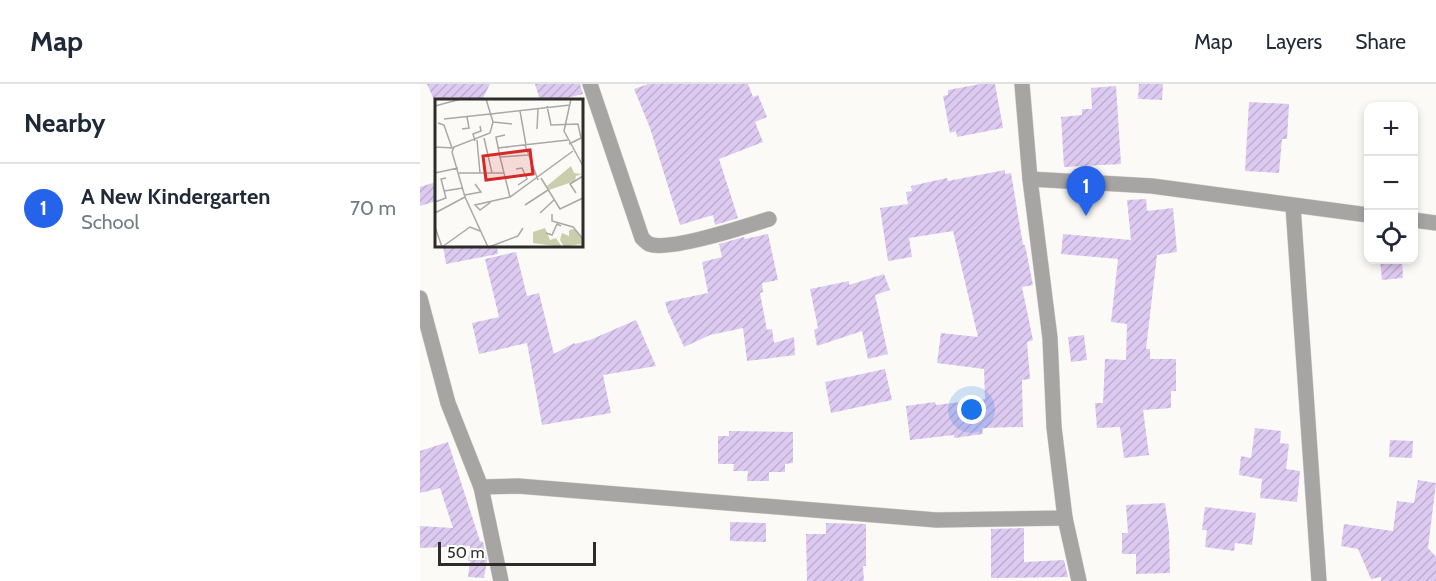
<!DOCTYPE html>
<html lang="en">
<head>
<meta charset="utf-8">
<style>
	body { margin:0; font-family:Cabin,sans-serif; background:#f2f2f3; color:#1f2937 }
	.controls { position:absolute; right:18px; top:18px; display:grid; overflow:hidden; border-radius:12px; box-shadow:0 3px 9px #0003 }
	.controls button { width:54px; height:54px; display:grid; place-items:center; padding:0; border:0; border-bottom:2px solid #e0e1e3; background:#fff; color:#1f2937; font:30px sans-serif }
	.scale { position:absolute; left:18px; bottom:15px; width:158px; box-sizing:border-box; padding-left:6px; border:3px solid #2c2c2a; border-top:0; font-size:16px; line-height:21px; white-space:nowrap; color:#2c2c2a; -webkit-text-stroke:4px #fff; paint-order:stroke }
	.you { position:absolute; left:552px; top:326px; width:21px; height:21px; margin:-15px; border:4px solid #fff; border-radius:50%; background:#1a73e8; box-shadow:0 0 0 9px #1a73e833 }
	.badge { display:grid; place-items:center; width:39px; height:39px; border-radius:50%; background:#2563eb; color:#fff; font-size:20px; font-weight:700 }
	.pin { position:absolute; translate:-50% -50px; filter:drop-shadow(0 2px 3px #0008) }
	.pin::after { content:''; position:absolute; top:32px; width:21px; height:18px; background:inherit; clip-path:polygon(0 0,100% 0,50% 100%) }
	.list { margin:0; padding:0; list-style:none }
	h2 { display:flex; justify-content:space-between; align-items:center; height:78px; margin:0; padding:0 24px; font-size:26px }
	h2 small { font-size:20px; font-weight:400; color:#747a83 }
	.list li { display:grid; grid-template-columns:39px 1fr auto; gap:18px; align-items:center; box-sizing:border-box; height:90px; padding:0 24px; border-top:2px solid #e0e1e3 }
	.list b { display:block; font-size:22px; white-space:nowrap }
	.list p { margin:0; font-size:20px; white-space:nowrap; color:#747a83 }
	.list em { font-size:20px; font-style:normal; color:#747a83 }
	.icon { flex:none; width:33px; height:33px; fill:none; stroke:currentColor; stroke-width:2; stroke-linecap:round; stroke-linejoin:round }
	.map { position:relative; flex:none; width:1016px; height:497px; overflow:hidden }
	header { display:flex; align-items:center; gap:36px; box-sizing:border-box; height:84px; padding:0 30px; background:#fff; border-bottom:2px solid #e0e1e3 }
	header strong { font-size:28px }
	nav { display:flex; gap:33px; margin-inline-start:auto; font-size:21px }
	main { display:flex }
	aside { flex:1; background:#fff }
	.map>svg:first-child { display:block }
	.building { fill:url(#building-hatch) }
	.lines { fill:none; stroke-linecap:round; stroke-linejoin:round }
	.street-casing { stroke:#d7d5d1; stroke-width:16 }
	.street { stroke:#a7a5a4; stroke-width:15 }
	.inset-road { fill:none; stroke:#a9a8a4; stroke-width:1.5 }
	.view { fill:#d62828; fill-opacity:0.15; stroke:#d62828; stroke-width:3 }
	.inset-edge { fill:none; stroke:#2c2c2a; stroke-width:3 }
</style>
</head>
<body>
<header>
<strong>Map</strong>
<nav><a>Map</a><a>Layers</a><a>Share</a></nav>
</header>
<main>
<aside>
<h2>Nearby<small></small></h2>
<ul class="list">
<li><span class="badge">1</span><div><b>A New Kindergarten</b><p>School</p></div><em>70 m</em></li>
</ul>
</aside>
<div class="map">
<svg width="1016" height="497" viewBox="0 0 1016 497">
	<defs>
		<pattern id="building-hatch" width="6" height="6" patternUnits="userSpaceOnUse" patternTransform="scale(1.5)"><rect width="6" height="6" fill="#ddcaf1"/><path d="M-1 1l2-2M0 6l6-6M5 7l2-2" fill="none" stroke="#beaecf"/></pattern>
	</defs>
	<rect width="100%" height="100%" fill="#fcfaf6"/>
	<g class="building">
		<polygon points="7,0 70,0 62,16 14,16"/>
		<polygon points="115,0 160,0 163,10 138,16 120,16"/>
		<polygon points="228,0 328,0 333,13 338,11 347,33 335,38 343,58 299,75 318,134 295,141 293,131 260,141 230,44 214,5"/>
		<polygon points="561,0 575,0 583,44 537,53 536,47 530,49 523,12 528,11 528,6"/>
		<polygon points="719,0 743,0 742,16 718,15"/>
		<polygon points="696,2 701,80 644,83 641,33 662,31 662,25 672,25 671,4"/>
		<polygon points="829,18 869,20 867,55 862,55 859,89 825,87"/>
		<polygon points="585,86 585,90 591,89 603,161 605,161 613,201 602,203 613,256 607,258 610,295 602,296 603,343 562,344 563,350 534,354 534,351 490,356 486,322 515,318 516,321 565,315 564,285 517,279 521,249 558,253 533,147 489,154 492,173 468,177 460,124 488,120 486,108 492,107 491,102 527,94 528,97"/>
		<polygon points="16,98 16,117 0,122 0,103"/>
		<polygon points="726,115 727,127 753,124 757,168 737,171 726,265 730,265 730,275 756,275 756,307 751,307 751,324 723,326 729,371 704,374 700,343 677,344 675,319 683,319 685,275 706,276 707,240 691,238 698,175 641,170 643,150 711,156 707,116"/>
		<polygon points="348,150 358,196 342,199 343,208 340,209 347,246 352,245 354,259 374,253 375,271 327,277 323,244 290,251 264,263 248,228 245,218 288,209 282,178 302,173 299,160 324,153 325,155"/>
		<polygon points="23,162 77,162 78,170 26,180"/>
		<polygon points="96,168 107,212 119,209 134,270 154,259 155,260 170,256 216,236 236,282 183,291 191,329 122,341 107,259 59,270 52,239 79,233 65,175"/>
		<polygon points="960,176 982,176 983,194 962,196"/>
		<polygon points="464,190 470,206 455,211 468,270 448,275 442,247 397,262 394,246 398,244 390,205 429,197 429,201"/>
		<polygon points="664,251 667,276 651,278 648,253"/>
		<polygon points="465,285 472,316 411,329 405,298"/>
		<polygon points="835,344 861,347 860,359 869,360 866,385 880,387 877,418 840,414 842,395 819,391 821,372 831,374"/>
		<polygon points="309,347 373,348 373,379 365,380 365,388 349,388 349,397 327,397 328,387 313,387 314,380 298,380 298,352 309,352"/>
		<polygon points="970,356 993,357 992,374 969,373"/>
		<polygon points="28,358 60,457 63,458 67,476 64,494 48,493 50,477 48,477 50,462 0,464 0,442 33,444 20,404 0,409 0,367"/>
		<polygon points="998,396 1016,399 1008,464 1016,473 1016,497 961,497 961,493 951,495 938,465 921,462 924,440 973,447 977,417 994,419"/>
		<polygon points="745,419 749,448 750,489 716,490 716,470 702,470 702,449 708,449 706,421"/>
		<polygon points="785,423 836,429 832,461 815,459 814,467 785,463 787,446 782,446"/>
		<polygon points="310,438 346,439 346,458 310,457"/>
		<polygon points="406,439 446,440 446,482 443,482 444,497 387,497 386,450 406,450"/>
		<polygon points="604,444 604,478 644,476 648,493 571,494 571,445"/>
	</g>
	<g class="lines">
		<defs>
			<g id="street">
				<path d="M170,0L222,154C224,156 227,159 229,160C248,168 327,142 349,135"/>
				<polyline points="610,95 732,102 948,131"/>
				<polyline points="873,122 899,497"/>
				<polyline points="994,136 1016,139"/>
				<polyline points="0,214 28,319 61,403 81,497"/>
				<polyline points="61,403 98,402 516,436 645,434 634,343 630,254 610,95 602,0"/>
				<polyline points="645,434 659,497"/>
			</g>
		</defs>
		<use href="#street" class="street-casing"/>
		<use href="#street" class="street"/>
	</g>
	<g transform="translate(15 15)">
		<rect width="148" height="148" fill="#fcfaf6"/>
		<path d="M136,67L139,74L147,75L141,77L140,82L114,91L112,87ZM110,129L115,141L121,139L127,148L98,144V133ZM139,130L148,140V148L145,145L129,148L125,141L127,134L134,137V131Z" fill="#caceac"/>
		<path class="inset-road" d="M51,0L58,23L55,34L19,48L17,53L30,98L53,148M136,0L129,32L148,67M0,7L26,0M112,7L116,26L143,25L146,39L134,45M85,12L91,46M56,15L135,6M9,20L55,15M58,23L77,25M3,24L9,26L17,49M27,30L34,29L32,18M102,30L103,10M49,39L57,74M42,41L45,74M40,42L38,35L46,32L45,27M90,46L103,81M0,48L18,49M63,49L133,41M65,58L61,38L70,36M81,70L87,69L92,80L83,86M0,74L23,69M24,74H69M106,79L125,110L148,99M9,92L28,89M141,94L135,85L148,77M30,96L46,93L40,85M75,98L65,58L93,56M0,103L11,99L6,80L11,79M56,103L45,111L40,106L75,98L138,52M90,106L113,91M0,114L30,98M105,114L119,101M117,115V122L138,128L148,140M0,128L7,148M111,134L117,136L122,125L126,127M7,148L35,128L45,132M54,148L83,137L88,129"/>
		<path class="view" d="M95,51L98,75L51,81L48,57Z"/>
		<rect width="148" height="148" class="inset-edge"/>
	</g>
</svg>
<div class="controls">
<button>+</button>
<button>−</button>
<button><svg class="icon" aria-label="locate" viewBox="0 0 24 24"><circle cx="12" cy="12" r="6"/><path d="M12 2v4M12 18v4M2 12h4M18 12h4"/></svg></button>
</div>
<div class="scale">50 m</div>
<div class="you"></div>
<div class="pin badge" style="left:666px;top:132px">1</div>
</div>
</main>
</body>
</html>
